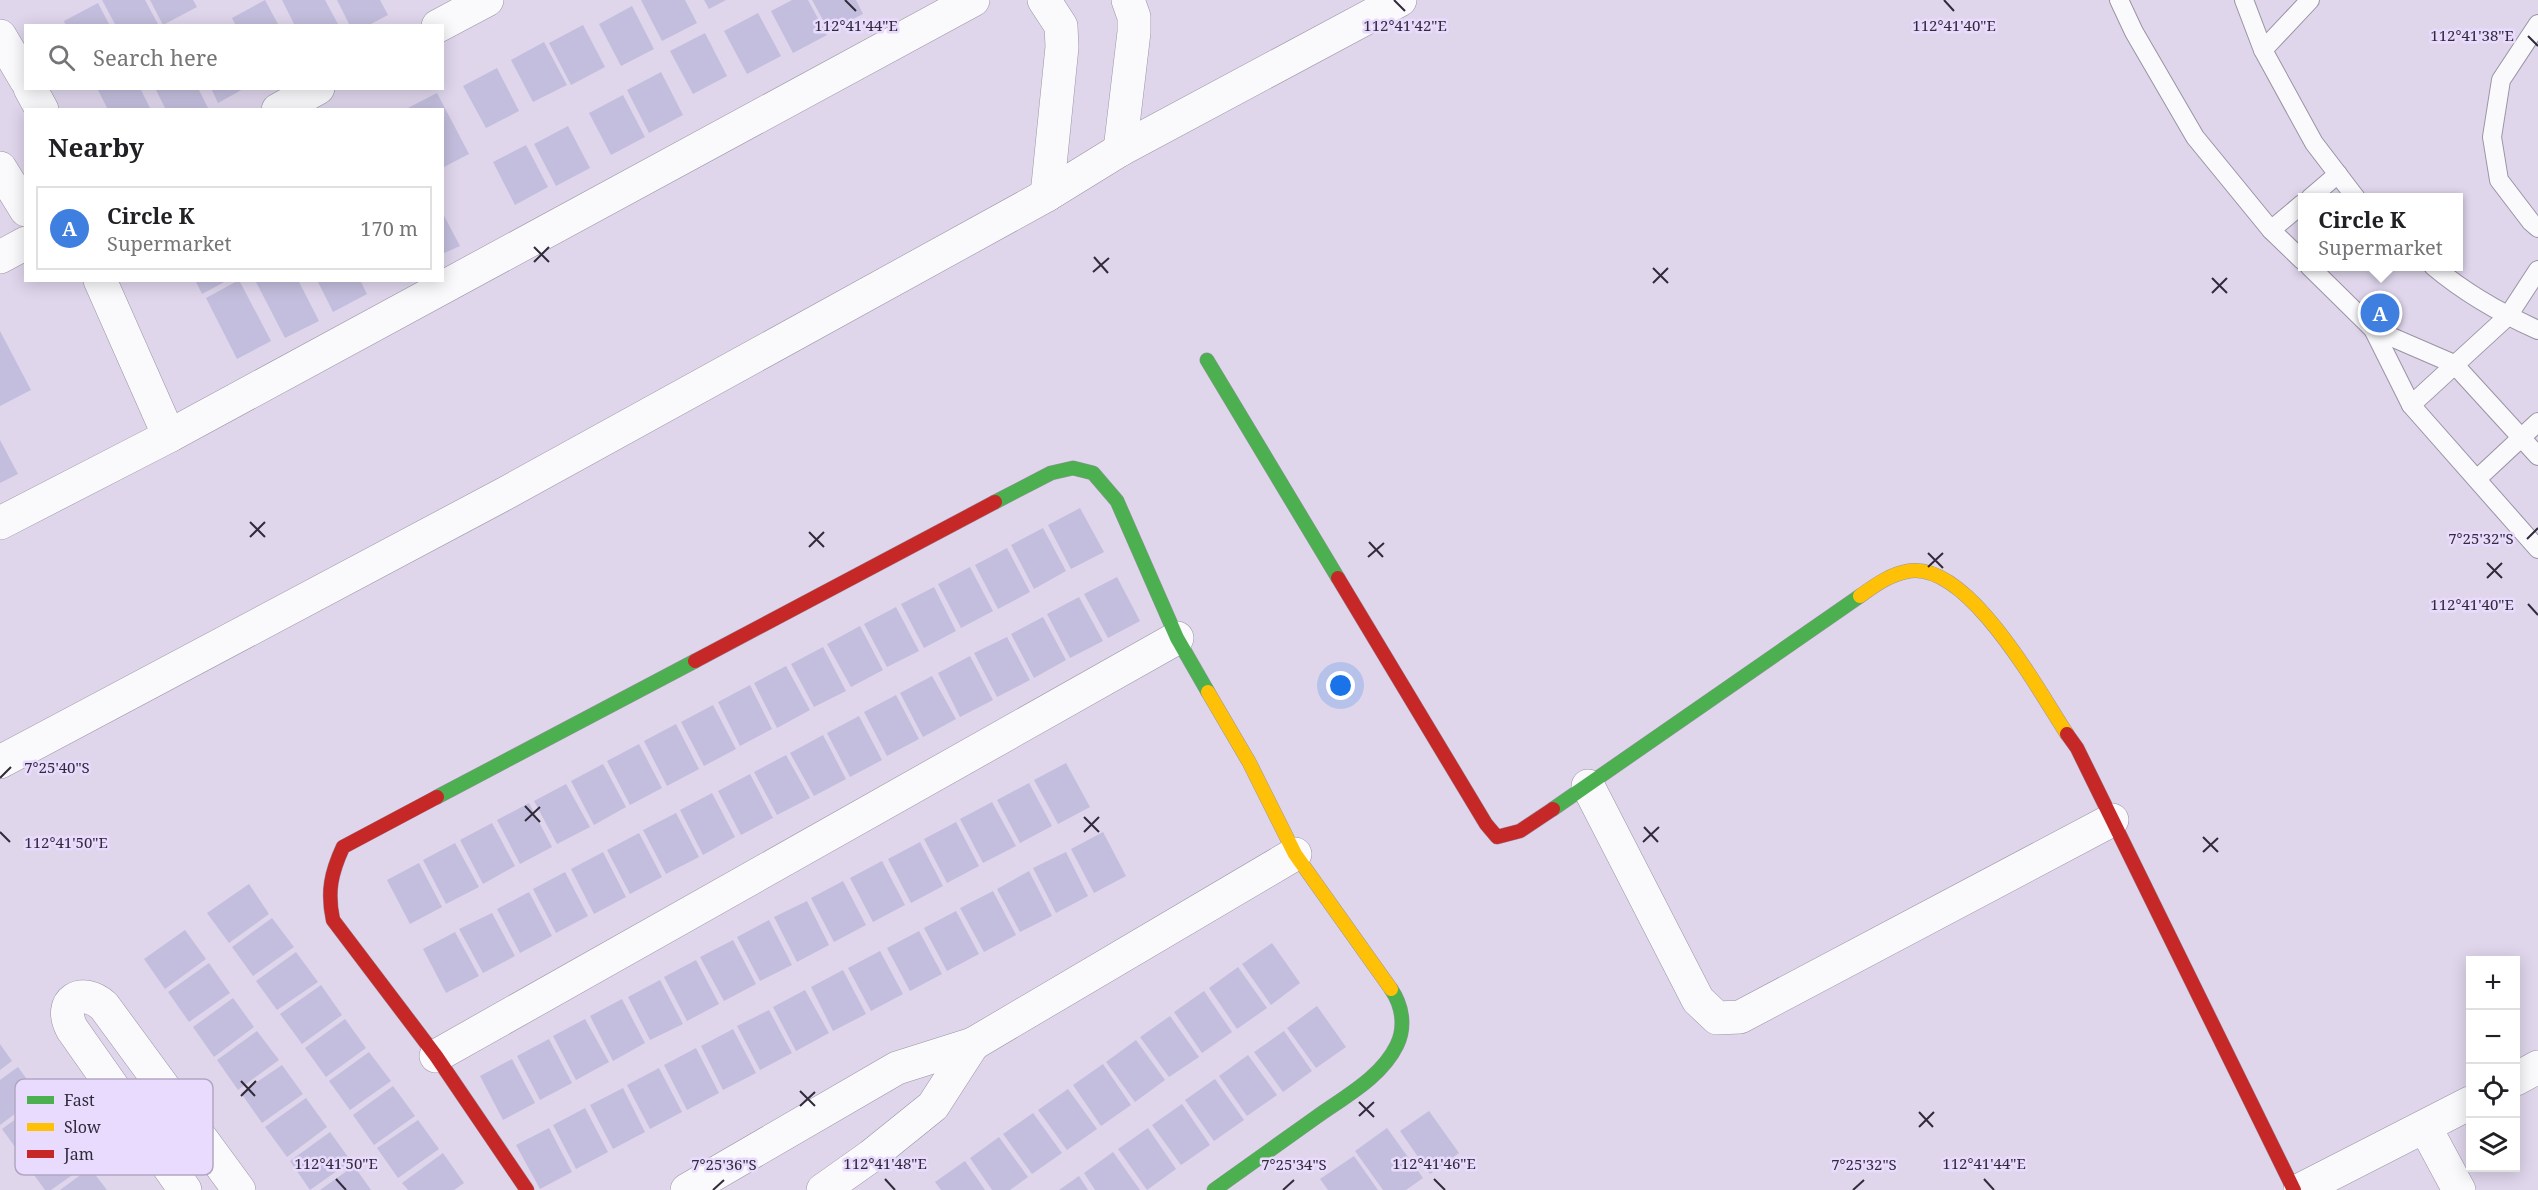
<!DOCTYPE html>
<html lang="en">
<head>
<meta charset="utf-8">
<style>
	body { margin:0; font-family:"Noto Serif",serif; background:#f6f6f6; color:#202124 }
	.controls { position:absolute; right:18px; bottom:18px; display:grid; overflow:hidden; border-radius:0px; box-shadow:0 3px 15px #0003 }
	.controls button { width:54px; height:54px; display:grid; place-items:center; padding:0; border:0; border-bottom:2px solid #e0e0e0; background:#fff; color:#202124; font:30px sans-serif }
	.you { position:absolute; left:1341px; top:686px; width:21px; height:21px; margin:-15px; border:4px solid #fff; border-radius:50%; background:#1a73e8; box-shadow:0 0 0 9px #1a73e833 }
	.badge { display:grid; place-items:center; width:39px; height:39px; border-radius:50%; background:#d93025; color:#fff; font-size:20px; font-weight:700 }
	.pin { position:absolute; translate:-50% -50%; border:3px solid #fff; box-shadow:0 2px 6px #0006 }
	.popup { position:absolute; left:2298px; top:193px; width:165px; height:78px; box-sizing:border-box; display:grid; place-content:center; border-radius:0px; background:#fff; filter:drop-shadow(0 2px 4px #0005); font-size:20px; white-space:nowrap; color:#757577 }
	.popup b { font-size:22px; color:#202124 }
	.popup::after { content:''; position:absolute; left:50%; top:100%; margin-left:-12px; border:12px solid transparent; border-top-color:#fff }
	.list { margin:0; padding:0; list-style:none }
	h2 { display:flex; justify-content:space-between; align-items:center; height:78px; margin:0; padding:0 24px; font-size:26px }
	h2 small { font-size:20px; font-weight:400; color:#757577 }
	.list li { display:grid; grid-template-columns:39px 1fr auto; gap:18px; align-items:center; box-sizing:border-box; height:84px; margin:0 12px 12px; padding:0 12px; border:2px solid #e0e0e0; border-radius:0px }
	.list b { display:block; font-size:22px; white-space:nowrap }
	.list p { margin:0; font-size:20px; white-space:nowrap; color:#757577 }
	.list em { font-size:20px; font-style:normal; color:#757577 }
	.icon { flex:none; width:33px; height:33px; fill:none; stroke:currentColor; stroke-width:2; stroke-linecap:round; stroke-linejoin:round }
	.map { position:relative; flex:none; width:2538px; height:1190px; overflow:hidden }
	.search { position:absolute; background:#fff; box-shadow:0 3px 15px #0003; left:24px; top:24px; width:420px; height:66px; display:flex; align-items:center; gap:15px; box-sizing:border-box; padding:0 21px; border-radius:0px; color:#757577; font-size:22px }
	.panel { position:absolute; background:#fff; box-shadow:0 3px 15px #0003; left:24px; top:108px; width:420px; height:174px; border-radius:0px }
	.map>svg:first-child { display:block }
	.building { fill:#c3bedd }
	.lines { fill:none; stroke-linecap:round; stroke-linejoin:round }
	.lane-casing { stroke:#9a93a3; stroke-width:20 }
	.street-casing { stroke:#9a93a3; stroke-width:34 }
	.fast-casing { stroke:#9a93a3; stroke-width:15 }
	.slow-casing { stroke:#9a93a3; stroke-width:15 }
	.jam-casing { stroke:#9a93a3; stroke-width:15 }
	.lane { stroke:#faf9fc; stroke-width:18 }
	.street { stroke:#faf9fc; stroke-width:33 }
	.fast { stroke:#4caf50; stroke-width:14 }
	.slow { stroke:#ffc107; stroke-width:14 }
	.jam { stroke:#c62828; stroke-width:14 }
	.ticks { fill:none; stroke:#302a3a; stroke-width:2 }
	.key { fill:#e8dbfd; stroke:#b1a6c2; stroke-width:1.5 }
	.key-label { font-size:16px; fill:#302a3a }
	.ticks-label { font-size:15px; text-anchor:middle; fill:#302a3a; stroke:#e8dbfd; stroke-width:5; stroke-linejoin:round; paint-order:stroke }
</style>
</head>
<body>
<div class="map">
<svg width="2538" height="1190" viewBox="0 0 2538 1190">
	<rect width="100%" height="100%" fill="#dfd6ec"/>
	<g class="building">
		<polygon points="102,0 145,0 159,26 116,26"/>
		<polygon points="150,0 193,0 197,7 163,25"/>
		<polygon points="265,0 279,26 236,26 232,18"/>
		<polygon points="282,0 325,0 339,26 295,26"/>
		<polygon points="337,0 380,0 388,15 367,26 350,26"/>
		<polygon points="641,0 685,0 697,23 662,41"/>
		<polygon points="704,0 726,0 709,9"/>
		<polygon points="792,0 808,0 827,35 793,53 771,11"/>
		<polygon points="812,0 856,0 863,14 829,31"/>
		<polygon points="98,3 110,26 66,26 64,21"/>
		<polygon points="632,6 654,49 621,66 599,24"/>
		<polygon points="758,13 781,56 747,74 724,31"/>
		<polygon points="583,25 605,67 571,85 549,43"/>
		<polygon points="705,33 727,76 693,94 670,51"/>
		<polygon points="544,42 567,85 533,102 511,60"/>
		<polygon points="497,68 519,111 486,128 463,86"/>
		<polygon points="661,72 683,115 649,133 627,90"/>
		<polygon points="97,88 140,88 151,110 108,110"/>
		<polygon points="155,88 198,88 208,108 166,110"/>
		<polygon points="211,88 245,88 218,103"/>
		<polygon points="437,93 469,154 442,168 442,110 404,110"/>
		<polygon points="623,95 645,137 611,155 589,113"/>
		<polygon points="568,126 590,168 556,186 534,144"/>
		<polygon points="526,145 548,187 515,205 493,162"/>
		<polygon points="442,212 460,246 442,254"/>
		<polygon points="195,280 228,280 202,294"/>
		<polygon points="239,280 271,341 237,359 206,298"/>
		<polygon points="255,280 298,280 319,321 285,338"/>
		<polygon points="317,280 360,280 367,294 333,312"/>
		<polygon points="0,331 31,390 0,406"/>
		<polygon points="0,440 18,474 0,483"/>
		<polygon points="1080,508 1104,552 1071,569 1048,525"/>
		<polygon points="1043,528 1066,571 1034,589 1011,545"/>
		<polygon points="1007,548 1030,592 998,609 975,565"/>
		<polygon points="970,567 993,611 961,628 938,584"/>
		<polygon points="1117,577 1140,621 1108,638 1084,594"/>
		<polygon points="934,587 956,631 924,648 901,604"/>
		<polygon points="1079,597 1103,641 1070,658 1047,614"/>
		<polygon points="896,607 919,651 887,667 864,624"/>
		<polygon points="1043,617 1066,660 1034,678 1011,634"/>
		<polygon points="860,626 883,670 851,687 827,644"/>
		<polygon points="1007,637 1030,680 997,697 974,653"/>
		<polygon points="823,647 846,691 814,707 791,664"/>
		<polygon points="970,656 993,700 960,717 938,673"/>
		<polygon points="786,666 810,710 777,728 754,683"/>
		<polygon points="932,676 956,719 923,737 900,693"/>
		<polygon points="750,685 772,729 740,746 718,702"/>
		<polygon points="896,695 919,739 887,756 864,712"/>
		<polygon points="713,705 736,749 704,766 681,722"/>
		<polygon points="859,716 882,760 850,777 827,733"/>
		<polygon points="676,724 699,769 667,786 644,741"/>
		<polygon points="823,735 846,779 814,796 790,753"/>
		<polygon points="639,744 662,788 630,805 607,761"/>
		<polygon points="786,755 810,798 777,815 754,772"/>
		<polygon points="1066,763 1090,807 1058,824 1034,780"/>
		<polygon points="603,764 626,807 594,825 571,781"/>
		<polygon points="750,774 773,818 741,835 718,791"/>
		<polygon points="1029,783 1052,826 1020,843 997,800"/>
		<polygon points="566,784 590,827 557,844 534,801"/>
		<polygon points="712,793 735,837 703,855 680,810"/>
		<polygon points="992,802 1016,846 983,863 960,819"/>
		<polygon points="529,803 552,847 520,864 497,820"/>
		<polygon points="676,813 699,857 666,874 643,830"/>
		<polygon points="956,822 979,866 947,883 924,839"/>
		<polygon points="492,823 515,866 483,884 460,840"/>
		<polygon points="1103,832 1126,876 1094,893 1071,849"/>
		<polygon points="639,833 662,877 630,894 607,850"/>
		<polygon points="920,842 943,886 911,903 888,859"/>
		<polygon points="455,843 479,887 446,904 423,860"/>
		<polygon points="603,852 626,897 594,914 571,869"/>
		<polygon points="1066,852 1088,896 1056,913 1033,868"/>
		<polygon points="882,861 905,905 873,922 850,878"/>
		<polygon points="419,863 442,907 410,924 387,880"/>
		<polygon points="1029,871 1052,916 1020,932 997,889"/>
		<polygon points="565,872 588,916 556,933 533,889"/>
		<polygon points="843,881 866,925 834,942 811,898"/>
		<polygon points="249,884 269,914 229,943 207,913"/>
		<polygon points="993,891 1016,935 984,952 960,908"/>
		<polygon points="529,892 552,936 520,953 497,909"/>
		<polygon points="807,901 829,945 797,962 774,917"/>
		<polygon points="956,911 979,954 947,971 924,928"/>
		<polygon points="492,913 515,956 483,973 459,929"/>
		<polygon points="272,918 294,947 253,976 232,947"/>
		<polygon points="769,920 792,965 760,981 737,937"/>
		<polygon points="185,930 206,959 165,989 144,959"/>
		<polygon points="919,931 942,974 910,991 887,948"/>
		<polygon points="455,932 479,976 446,993 423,949"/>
		<polygon points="733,940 756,984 724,1001 700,957"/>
		<polygon points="1272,943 1300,983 1271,1005 1242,964"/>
		<polygon points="880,951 903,994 871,1011 848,968"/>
		<polygon points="296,952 318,982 277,1010 256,981"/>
		<polygon points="696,960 719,1004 687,1021 664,977"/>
		<polygon points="209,963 230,993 189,1022 168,992"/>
		<polygon points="1238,967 1267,1008 1237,1029 1209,988"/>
		<polygon points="843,970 866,1014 833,1031 811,987"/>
		<polygon points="660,980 683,1024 650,1040 628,997"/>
		<polygon points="321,985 342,1015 302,1044 280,1014"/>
		<polygon points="805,990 829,1033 796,1051 773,1007"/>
		<polygon points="1204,991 1232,1032 1202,1053 1174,1012"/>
		<polygon points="233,998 254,1027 214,1057 193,1027"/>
		<polygon points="622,999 645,1043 613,1061 590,1016"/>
		<polygon points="1317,1006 1346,1047 1316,1068 1287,1028"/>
		<polygon points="769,1010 792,1053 760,1070 737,1026"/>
		<polygon points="1170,1016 1199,1057 1169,1077 1140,1037"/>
		<polygon points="345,1019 366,1048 326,1077 305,1048"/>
		<polygon points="585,1019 609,1062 576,1080 553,1036"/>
		<polygon points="733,1029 756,1073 723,1090 701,1046"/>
		<polygon points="257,1031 279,1060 238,1090 217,1060"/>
		<polygon points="1284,1031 1312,1071 1283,1092 1254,1052"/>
		<polygon points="549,1039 572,1083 540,1100 517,1056"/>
		<polygon points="1136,1040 1165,1080 1135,1102 1106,1062"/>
		<polygon points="0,1044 12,1061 0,1070"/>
		<polygon points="696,1048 719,1093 687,1110 664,1065"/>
		<polygon points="369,1052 391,1081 350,1110 329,1081"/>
		<polygon points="1248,1055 1277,1095 1247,1116 1219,1076"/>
		<polygon points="512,1059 535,1103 503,1120 480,1076"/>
		<polygon points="1103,1064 1131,1105 1101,1126 1073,1085"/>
		<polygon points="282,1065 303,1094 262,1123 241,1093"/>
		<polygon points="18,1067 39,1096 0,1125 0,1080"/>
		<polygon points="659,1068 682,1112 650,1129 627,1085"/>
		<polygon points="1215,1079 1244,1120 1214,1141 1185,1100"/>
		<polygon points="393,1086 415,1116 374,1145 353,1115"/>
		<polygon points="623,1088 645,1132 613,1149 590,1105"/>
		<polygon points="1068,1089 1097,1129 1067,1150 1038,1110"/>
		<polygon points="306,1098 327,1127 287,1157 265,1127"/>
		<polygon points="42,1100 63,1129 23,1158 2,1129"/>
		<polygon points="1182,1104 1210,1145 1181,1165 1152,1125"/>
		<polygon points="585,1108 608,1152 576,1169 553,1125"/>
		<polygon points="1429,1111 1459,1153 1430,1174 1400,1131"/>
		<polygon points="1033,1113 1062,1153 1032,1174 1003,1134"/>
		<polygon points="418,1120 439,1149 398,1178 377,1148"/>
		<polygon points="549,1128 572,1172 540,1189 516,1145"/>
		<polygon points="1148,1128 1176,1169 1147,1190 1118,1149"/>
		<polygon points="1387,1128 1423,1178 1406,1190 1383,1190 1355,1151"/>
		<polygon points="330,1132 351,1161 310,1190 290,1161"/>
		<polygon points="67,1134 88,1164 51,1190 45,1190 26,1164"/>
		<polygon points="999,1137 1028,1177 1010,1190 992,1190 970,1158"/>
		<polygon points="1113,1152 1140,1190 1095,1190 1084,1173"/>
		<polygon points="443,1153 464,1183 454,1190 408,1190 402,1183"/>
		<polygon points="1354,1156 1378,1190 1328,1190 1320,1179"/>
		<polygon points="965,1161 985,1190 941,1190 935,1182"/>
		<polygon points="354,1166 371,1190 320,1190"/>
		<polygon points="90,1168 107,1190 60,1190"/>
		<polygon points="1079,1176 1088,1190 1059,1190"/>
	</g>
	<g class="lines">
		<defs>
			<g id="lane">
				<polyline points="2119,0 2134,32 2195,137 2271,230 2302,260"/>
				<polyline points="2244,0 2263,50 2314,143 2356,198"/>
				<polyline points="2538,24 2501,80 2492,137 2499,180 2531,222 2538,228"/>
				<polyline points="2263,50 2310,0"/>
				<polyline points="2310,198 2338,174"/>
				<polyline points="2271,230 2302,204"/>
				<polyline points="2309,266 2373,329 2411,405 2538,549"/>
				<path d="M2433,266C2465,293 2500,313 2538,330"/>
				<polyline points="2373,329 2454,364 2538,456"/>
				<polyline points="2411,405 2508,316 2538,270"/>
				<polyline points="2477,479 2538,422"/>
			</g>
			<g id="street">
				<polyline points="1044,0 1061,26 1062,47 1047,195"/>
				<polyline points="438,26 487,0"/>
				<polyline points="0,36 26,80"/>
				<polyline points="30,88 42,110"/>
				<polyline points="278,110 318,88"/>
				<polyline points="1120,150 1134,32 1134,17 1128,0"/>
				<polyline points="0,168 26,210"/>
				<polyline points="0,257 26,243"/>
				<polyline points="100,280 169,436 973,0"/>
				<polyline points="0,523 169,436"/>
				<polyline points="0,762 506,493 1047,195 1120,150 1400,0"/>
				<polyline points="1588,786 1698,1000 1717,1018 1740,1017 2112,820"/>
				<polyline points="436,1056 1177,638"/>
				<polyline points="2516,1079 2538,1067"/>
				<polyline points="2425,1127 2459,1190"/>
				<path d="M185,1190L72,1029C57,1001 82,986 104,1006L239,1190"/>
				<polyline points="687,1190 897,1068 973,1044 1295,854"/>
				<polyline points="823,1190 871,1156 933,1106 973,1044"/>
				<polyline points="2300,1190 2470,1103"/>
			</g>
			<g id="fast">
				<polyline points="1207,360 1338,578"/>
				<polyline points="995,502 1051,473 1073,468 1093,473 1117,501 1177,638 1208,692"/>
				<polyline points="437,797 695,661"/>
				<polyline points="1553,809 1860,596"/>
				<path d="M1214,1190C1248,1166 1281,1142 1315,1118C1344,1097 1381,1078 1397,1045C1406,1026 1402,1005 1391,989"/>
			</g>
			<g id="slow">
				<path d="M1860,596C1874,586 1890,574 1909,571C1969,562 2038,690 2067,734"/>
				<polyline points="1208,692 1249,762 1295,854 1391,989"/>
			</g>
			<g id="jam">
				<polyline points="1338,578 1486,824 1497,837 1520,831 1553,809"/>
				<polyline points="695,661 995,502"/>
				<polyline points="2067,734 2077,748 2294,1190"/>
				<path d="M437,797L343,847C331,873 327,892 333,920L436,1056L527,1190"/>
			</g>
		</defs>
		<use href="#lane" class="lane-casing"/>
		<use href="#street" class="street-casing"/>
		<use href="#fast" class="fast-casing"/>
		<use href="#slow" class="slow-casing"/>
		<use href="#jam" class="jam-casing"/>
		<use href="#lane" class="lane"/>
		<use href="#street" class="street"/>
		<use href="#fast" class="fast"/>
		<use href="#slow" class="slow"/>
		<use href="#jam" class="jam"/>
	</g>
	<path class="ticks" d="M845,0L856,11M1394,0L1405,11M1944,0L1954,11M2528,36L2538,46M534,247L549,262M1094,257L1108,273M534,262L549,247M1653,268L1668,283M1093,272L1109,258M2212,278L2227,293M1653,283L1668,268M2212,293L2227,278M250,522L265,537M809,532L824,547M250,537L265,522M2527,539L2538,528M1369,542L1383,557M809,547L824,532M1928,553L1943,568M1368,557L1384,543M2487,563L2502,578M1928,567L1943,553M2487,578L2502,563M2528,604L2538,615M0,778L11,767M525,806L540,822M1084,817L1099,832M525,821L540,807M1644,827L1658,842M0,832L10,842M1084,832L1099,817M2203,837L2218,852M1643,842L1659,827M2203,852L2218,838M241,1081L255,1096M800,1091L815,1106M241,1096L256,1081M1359,1102L1374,1117M800,1106L815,1092M1919,1112L1933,1127M1359,1116L1374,1102M1919,1127L1934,1112M336,1179L346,1190M885,1179L895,1190M1434,1179L1445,1190M1984,1179L1994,1190M713,1190L724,1180M1283,1190L1294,1180M1853,1190L1864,1180"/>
	<rect x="15" y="1079" width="198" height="96" rx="9" class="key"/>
	<rect x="27" y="1096" width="27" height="8" fill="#4caf50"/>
	<rect x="27" y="1123" width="27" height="8" fill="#ffc107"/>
	<rect x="27" y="1150" width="27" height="8" fill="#c62828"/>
	<g class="key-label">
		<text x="64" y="1106">Fast</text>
		<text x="64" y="1133">Slow</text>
		<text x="64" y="1160">Jam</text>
	</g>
	<g class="ticks-label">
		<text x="856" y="31">112°41'44"E</text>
		<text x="1405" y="31">112°41'42"E</text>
		<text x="1954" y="31">112°41'40"E</text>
		<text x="2472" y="41">112°41'38"E</text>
		<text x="2481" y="544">7°25'32"S</text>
		<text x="2472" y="610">112°41'40"E</text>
		<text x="57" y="773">7°25'40"S</text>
		<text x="66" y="848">112°41'50"E</text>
		<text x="336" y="1169">112°41'50"E</text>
		<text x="885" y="1169">112°41'48"E</text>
		<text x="1434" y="1169">112°41'46"E</text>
		<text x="1984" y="1169">112°41'44"E</text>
		<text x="724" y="1170">7°25'36"S</text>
		<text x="1294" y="1170">7°25'34"S</text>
		<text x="1864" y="1170">7°25'32"S</text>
	</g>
</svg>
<div class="controls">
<button>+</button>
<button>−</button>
<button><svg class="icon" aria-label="locate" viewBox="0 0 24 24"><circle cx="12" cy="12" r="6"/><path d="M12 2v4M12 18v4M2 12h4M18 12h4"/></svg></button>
<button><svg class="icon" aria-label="layers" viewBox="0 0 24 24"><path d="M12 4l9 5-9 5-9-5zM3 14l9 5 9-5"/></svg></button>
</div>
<div class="you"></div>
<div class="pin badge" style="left:2380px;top:313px;background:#3f7fe0">A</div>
<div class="popup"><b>Circle K</b>Supermarket</div>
<div class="search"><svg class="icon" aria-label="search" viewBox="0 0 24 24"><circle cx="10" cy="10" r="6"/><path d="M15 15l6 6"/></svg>Search here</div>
<section class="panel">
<h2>Nearby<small></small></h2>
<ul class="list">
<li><span class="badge" style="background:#3f7fe0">A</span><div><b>Circle K</b><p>Supermarket</p></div><em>170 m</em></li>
</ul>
</section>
</div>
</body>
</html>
